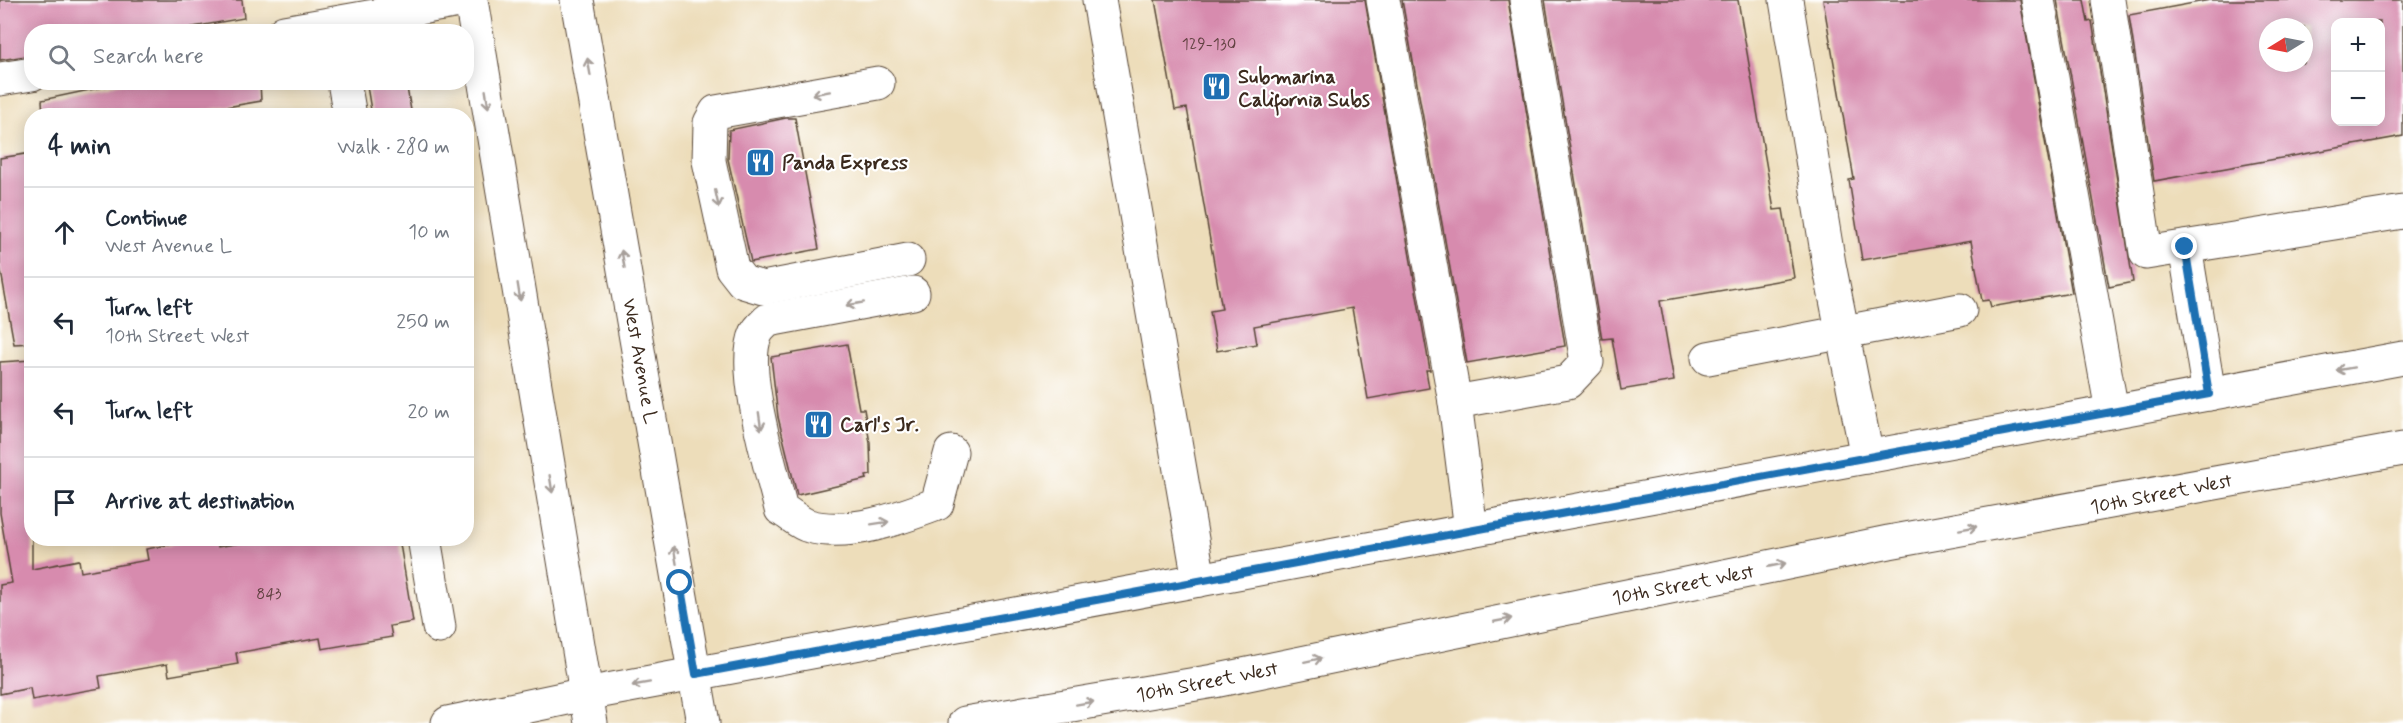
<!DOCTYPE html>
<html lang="en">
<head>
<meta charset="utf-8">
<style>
	body { margin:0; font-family:Mynerve,sans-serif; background:#f2f2f3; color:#1f2937 }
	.controls { position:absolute; right:18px; top:18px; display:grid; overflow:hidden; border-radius:12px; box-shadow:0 3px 15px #0003 }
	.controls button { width:54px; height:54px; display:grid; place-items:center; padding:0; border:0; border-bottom:2px solid #e0e1e3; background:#fff; color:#1f2937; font:30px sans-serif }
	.compass { position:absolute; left:2259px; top:18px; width:54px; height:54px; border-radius:50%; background:#fff; box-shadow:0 3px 15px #0003; rotate:260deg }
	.stop { position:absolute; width:18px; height:18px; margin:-14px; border:4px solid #1f6fb2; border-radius:50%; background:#fff }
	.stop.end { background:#1f6fb2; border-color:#fff; box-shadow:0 2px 6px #0008 }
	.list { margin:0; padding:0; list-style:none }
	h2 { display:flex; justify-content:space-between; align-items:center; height:78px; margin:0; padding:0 24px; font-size:26px }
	h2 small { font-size:20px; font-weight:400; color:#747a83 }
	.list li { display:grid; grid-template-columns:39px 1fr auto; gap:18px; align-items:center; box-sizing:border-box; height:90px; padding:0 24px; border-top:2px solid #e0e1e3 }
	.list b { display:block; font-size:22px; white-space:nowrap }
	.list p { margin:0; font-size:20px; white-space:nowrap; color:#747a83 }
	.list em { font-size:20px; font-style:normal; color:#747a83 }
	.icon { flex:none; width:33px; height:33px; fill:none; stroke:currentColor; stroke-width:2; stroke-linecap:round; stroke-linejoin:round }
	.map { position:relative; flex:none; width:2403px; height:723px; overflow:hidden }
	.search { position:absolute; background:#fff; box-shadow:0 3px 15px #0003; left:24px; top:24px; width:450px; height:66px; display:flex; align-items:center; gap:15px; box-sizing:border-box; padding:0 21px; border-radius:24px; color:#747a83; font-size:22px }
	.panel { position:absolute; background:#fff; box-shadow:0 3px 15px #0003; left:24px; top:108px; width:450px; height:438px; border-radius:24px }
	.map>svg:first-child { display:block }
	.building { fill:#d78bae; fill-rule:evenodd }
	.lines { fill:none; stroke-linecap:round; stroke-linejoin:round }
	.minor-casing { stroke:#564535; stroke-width:35 }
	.major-casing { stroke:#564535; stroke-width:35 }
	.minor { stroke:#fff; stroke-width:33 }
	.major { stroke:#fff; stroke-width:33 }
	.oneway { stroke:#a79f9a }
	.route { stroke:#1f6fb2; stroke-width:8 }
	.labels { text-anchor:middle; stroke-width:4.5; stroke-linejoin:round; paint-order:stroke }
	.number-label { font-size:16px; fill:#624242 }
	.poi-label { font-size:20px; font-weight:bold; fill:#3b2a1e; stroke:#fff; text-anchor:start }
	.street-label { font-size:20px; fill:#3b2a1e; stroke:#fff }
</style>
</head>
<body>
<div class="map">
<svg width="2403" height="723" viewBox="0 0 2403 723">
	<rect width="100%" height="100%" fill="#fff"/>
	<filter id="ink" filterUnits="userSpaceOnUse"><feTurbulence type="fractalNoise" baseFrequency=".0167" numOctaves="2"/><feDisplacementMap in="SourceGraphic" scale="12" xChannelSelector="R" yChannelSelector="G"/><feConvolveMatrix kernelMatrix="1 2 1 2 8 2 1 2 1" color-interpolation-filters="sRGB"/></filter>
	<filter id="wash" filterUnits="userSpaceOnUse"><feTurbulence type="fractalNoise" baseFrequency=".008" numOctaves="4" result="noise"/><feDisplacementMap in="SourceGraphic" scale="24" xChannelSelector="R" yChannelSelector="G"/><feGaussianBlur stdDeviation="1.35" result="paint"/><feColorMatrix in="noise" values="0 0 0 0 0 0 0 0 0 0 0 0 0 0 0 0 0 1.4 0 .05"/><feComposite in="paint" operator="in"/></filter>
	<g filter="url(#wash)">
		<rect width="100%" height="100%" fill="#edddba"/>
		<g id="blocks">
			<g class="building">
				<polygon points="0,0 242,0 244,18 165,32 32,32 32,55 0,60"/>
				<polygon points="1155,0 1365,0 1430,370 1426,370 1429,388 1368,399 1352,308 1254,326 1257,344 1217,351 1210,311 1222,309 1187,108 1175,110"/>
				<polygon points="1402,0 1508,0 1565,346 1467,363"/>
				<polygon points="1545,0 1738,0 1774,210 1783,209 1794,278 1660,301 1674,381 1621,390 1612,338 1602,339"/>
				<polygon points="1823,0 2020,0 2072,293 1991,307 1989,300 1982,301 1971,241 1862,260 1849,180 1854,179"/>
				<polygon points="2057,0 2084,0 2088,22 2092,21 2133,282 2109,287"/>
				<path d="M2210,0H2403V136L2154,181L2129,15ZM2336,22H2380V122H2336ZM2268,27H2304V63H2268Z"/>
				<polygon points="127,82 260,82 261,101 174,116 43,116 42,100"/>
				<polygon points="385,82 406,82 412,116 372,116 367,86"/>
				<polygon points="786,118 795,118 819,249 751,262 728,159 729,130"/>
				<polygon points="32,153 32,343 14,344 0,266 0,158"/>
				<polygon points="847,344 859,409 864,409 870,443 871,475 866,476 867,479 797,495 778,417 771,357"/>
				<polygon points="32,360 32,569 79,560 81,572 148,560 146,549 206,538 217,538 218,547 271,538 399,538 413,622 390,626 392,637 322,649 320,638 236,653 238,664 169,676 167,664 99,676 101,688 32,700 30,688 0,694 0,585 12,583 0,513 0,362"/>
			</g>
		</g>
	</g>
	<g filter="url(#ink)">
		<use href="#blocks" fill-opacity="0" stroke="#564535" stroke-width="1.5"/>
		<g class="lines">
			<defs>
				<g id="minor">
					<polyline points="1099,0 1199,580"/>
					<polyline points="1383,0 1455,402 1471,530"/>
					<polyline points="1786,0 1829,264 1867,457"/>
					<polyline points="2038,0 2112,411"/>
					<polyline points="2108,0 2146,253 2403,212"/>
					<polyline points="284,32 465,0"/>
					<polyline points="0,79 32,74"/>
					<polyline points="344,82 350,116"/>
					<polyline points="878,83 716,112 710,123 709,161 732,268 743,282 763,288 908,260"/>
					<polyline points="2185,247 2209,394"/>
					<path d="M913,293L768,320C764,324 758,329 756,334C740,368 772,472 781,509C790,514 800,524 809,526C849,537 900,518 937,504L951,452"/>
					<polyline points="1708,358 1960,310"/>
					<polyline points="1455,402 1568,382 1587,362 1526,0"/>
					<polyline points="424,538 439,627"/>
				</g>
				<g id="major">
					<polyline points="471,0 591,723"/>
					<polyline points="577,0 703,723"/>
					<polyline points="448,723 586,694 1199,580 2403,358"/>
					<polyline points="965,723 1214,681 1889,542 2403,449"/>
				</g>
			</defs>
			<use href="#minor" class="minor-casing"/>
			<use href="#major" class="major-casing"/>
			<use href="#minor" class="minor"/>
			<use href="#major" class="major"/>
		</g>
		<defs><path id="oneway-shaft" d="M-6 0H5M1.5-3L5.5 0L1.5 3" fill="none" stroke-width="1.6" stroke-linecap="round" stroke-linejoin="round" transform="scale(1.5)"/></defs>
		<g class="oneway">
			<use href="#oneway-shaft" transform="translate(589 67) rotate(-100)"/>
			<use href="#oneway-shaft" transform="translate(821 93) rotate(170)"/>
			<use href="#oneway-shaft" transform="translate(487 99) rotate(81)"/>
			<use href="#oneway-shaft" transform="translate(717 199) rotate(78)"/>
			<use href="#oneway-shaft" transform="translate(623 259) rotate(-100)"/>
			<use href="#oneway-shaft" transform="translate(519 292) rotate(81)"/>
			<use href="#oneway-shaft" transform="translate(855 304) rotate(170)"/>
			<use href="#oneway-shaft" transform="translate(2345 369) rotate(170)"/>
			<use href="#oneway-shaft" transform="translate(760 421) rotate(82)"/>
			<use href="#oneway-shaft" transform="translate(551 484) rotate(81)"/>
			<use href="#oneway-shaft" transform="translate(880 523) rotate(-9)"/>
			<use href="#oneway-shaft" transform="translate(1968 528) rotate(-10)"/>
			<use href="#oneway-shaft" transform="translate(675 555) rotate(-100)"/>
			<use href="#oneway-shaft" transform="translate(1777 565) rotate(-11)"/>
			<use href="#oneway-shaft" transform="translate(1503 620) rotate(-11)"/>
			<use href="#oneway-shaft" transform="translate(1313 660) rotate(-12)"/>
			<use href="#oneway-shaft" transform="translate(641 684) rotate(170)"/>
			<use href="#oneway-shaft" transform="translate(1085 703) rotate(-10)"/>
		</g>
	</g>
	<g class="lines" filter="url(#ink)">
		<polyline class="route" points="680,583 696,674 2209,394 2185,247"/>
	</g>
	<defs>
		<symbol id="restaurant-square" viewBox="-11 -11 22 22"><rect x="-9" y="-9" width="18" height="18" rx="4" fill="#1f6fb2" stroke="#fff"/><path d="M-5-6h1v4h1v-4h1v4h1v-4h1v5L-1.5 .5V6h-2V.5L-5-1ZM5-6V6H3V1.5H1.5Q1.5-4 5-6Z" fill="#fff"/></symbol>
	</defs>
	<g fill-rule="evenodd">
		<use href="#restaurant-square" x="1200" y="70" width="33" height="33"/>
		<use href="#restaurant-square" x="744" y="146" width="33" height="33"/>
		<use href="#restaurant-square" x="802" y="408" width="33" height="33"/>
	</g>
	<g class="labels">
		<g class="number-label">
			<text x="1209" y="49">129-130</text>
			<text x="269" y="599">843</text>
		</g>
		<g class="poi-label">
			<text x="1238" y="83">Submarina<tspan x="1238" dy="23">California Subs</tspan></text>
			<text x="782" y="169">Panda Express</text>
			<text x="840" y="431">Carl's Jr.</text>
		</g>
		<g class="street-label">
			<text transform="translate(641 361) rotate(80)" y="7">West Avenue L</text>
			<text transform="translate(2161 493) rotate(-11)" y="7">10th Street West</text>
			<text transform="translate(1683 584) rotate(-11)" y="7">10th Street West</text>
			<text transform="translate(1207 681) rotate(-11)" y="7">10th Street West</text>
		</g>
	</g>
</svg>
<div class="controls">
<button>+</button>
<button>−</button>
</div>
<svg class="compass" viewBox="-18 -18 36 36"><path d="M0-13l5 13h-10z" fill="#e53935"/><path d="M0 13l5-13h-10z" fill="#747a83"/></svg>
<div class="stop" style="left:680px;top:583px"></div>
<div class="stop end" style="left:2185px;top:247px"></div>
<div class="search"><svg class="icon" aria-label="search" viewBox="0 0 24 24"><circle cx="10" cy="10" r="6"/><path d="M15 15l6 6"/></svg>Search here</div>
<section class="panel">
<h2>4 min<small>Walk · 280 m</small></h2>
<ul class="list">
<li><svg class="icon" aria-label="ahead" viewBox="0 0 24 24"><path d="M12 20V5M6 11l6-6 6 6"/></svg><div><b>Continue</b><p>West Avenue L</p></div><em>10 m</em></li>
<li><svg class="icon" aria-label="left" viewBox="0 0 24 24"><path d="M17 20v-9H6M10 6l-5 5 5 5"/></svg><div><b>Turn left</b><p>10th Street West</p></div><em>250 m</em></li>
<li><svg class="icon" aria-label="left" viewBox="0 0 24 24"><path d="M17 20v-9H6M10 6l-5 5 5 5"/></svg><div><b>Turn left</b></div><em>20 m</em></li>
<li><svg class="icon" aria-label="arrive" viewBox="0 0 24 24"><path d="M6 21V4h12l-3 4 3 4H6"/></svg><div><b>Arrive at destination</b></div></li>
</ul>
</section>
</div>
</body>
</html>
